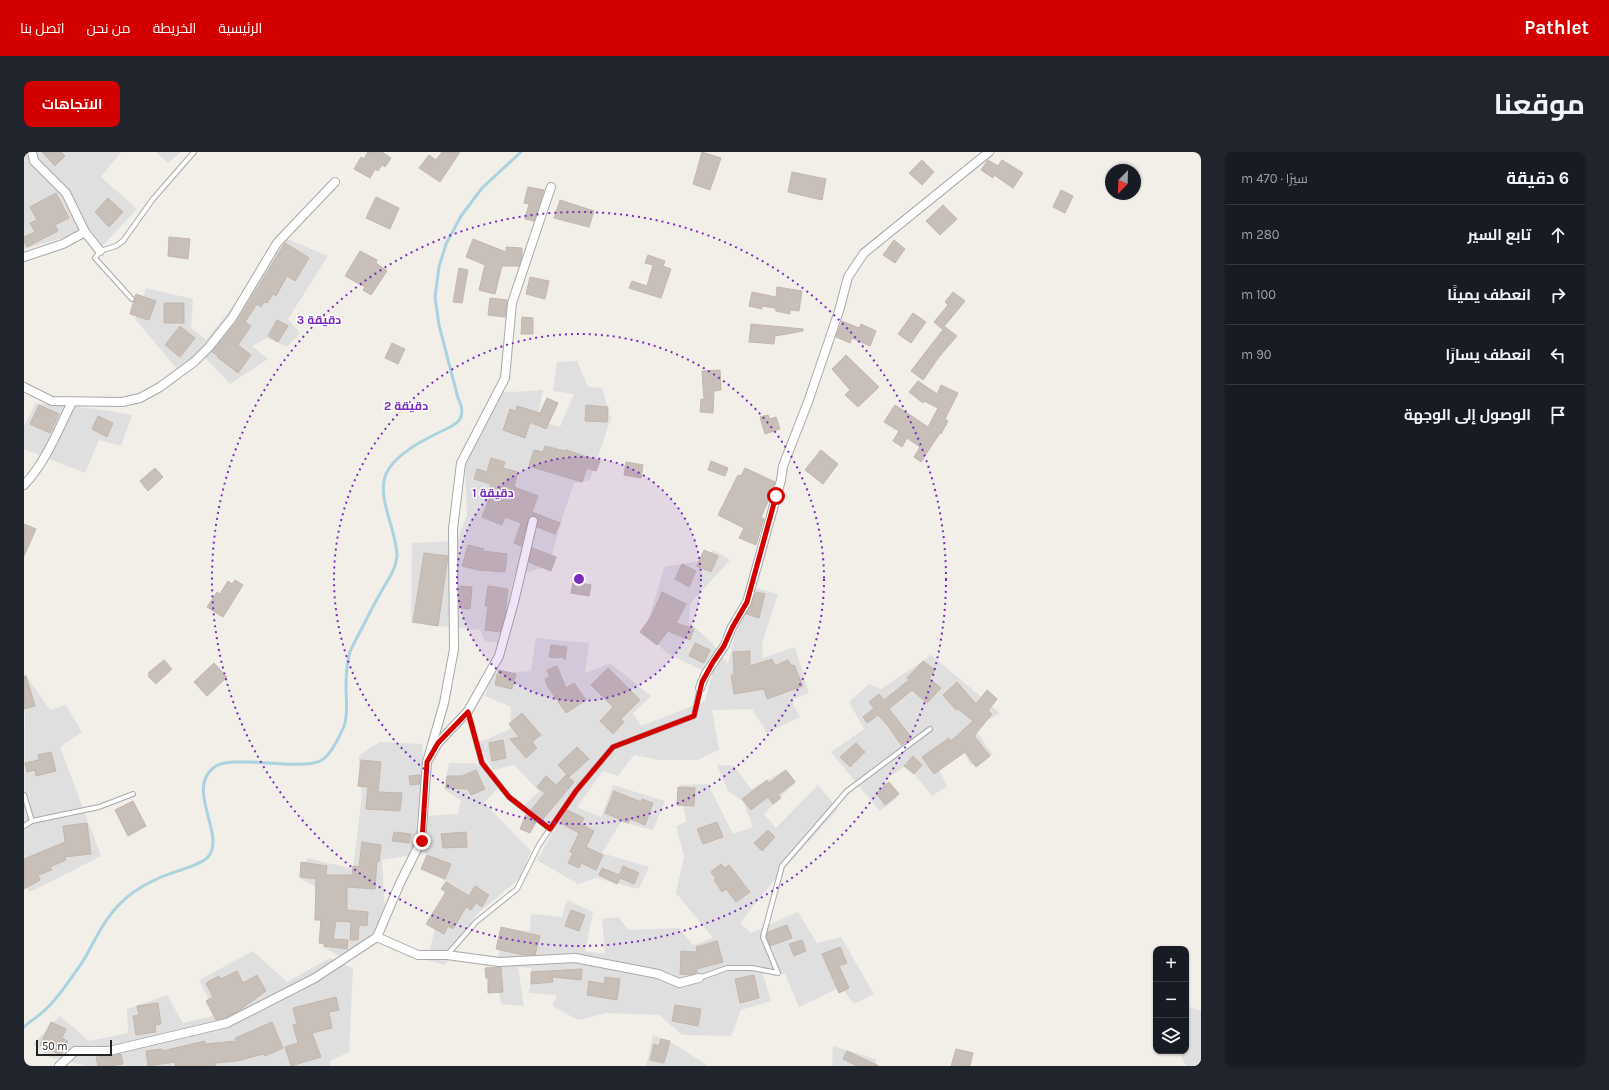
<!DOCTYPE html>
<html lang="ar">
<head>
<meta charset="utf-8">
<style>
	body { margin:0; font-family:Karla,Cairo,sans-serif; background:#20242c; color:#f1f3f6; direction:rtl }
	.controls { position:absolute; right:12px; bottom:12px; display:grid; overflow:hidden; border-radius:8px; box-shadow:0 1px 3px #0004 }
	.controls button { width:36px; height:36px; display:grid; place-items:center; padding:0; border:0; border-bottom:1px solid #363941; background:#171b24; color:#f1f3f6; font:20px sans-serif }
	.compass { position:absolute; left:1081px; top:12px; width:36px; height:36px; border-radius:50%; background:#171b24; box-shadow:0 1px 3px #0004; rotate:203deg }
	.scale { position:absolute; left:12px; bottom:10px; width:76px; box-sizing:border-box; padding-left:4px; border:2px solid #222; border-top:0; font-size:11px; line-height:14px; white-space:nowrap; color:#222; -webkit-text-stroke:3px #fff; paint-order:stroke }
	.stop { position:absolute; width:12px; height:12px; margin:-9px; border:3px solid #d40000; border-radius:50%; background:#fff }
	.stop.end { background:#d40000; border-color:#fff; box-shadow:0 1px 4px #0008 }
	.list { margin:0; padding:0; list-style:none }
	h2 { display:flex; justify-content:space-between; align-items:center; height:52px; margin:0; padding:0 16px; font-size:17px }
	h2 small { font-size:13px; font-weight:400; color:#9ea1a6 }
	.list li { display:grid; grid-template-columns:26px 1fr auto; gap:12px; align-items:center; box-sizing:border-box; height:60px; padding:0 16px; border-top:1px solid #363941 }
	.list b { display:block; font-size:15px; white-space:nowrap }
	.list em { font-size:13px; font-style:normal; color:#9ea1a6 }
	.icon { flex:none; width:22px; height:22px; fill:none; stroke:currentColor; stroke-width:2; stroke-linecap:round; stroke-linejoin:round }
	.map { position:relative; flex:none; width:1177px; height:914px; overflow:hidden; direction:ltr; border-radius:8px }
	header { display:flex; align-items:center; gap:24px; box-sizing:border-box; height:56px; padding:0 20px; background:#d40000; color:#fff }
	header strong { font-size:19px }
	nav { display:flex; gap:22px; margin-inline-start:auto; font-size:14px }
	.intro { display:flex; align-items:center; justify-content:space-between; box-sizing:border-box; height:96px; padding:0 24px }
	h1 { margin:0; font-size:28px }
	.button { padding:10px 18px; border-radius:8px; background:#d40000; color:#fff; font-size:14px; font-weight:700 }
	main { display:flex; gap:24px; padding:0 24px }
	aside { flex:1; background:#171b24; border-radius:8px; box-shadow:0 1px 3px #0004 }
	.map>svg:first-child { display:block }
	.residential { fill:#e0dfdf }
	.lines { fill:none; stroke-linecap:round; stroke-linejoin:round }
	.stream { stroke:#aad3df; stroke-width:3 }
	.building { fill:#c7bfb8; stroke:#c4b6ab }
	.lane-casing { stroke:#a9a9a9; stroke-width:6 }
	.street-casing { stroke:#a9a9a9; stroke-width:10 }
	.lane { stroke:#fff; stroke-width:4 }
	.street { stroke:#fff; stroke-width:8 }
	.route { stroke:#d40000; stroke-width:5 }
	.ring { fill:none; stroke:#7b2cbf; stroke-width:2; stroke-dasharray:2 4 }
	.centre { fill:#7b2cbf; stroke:#fff; stroke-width:2 }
	.ring-label { font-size:12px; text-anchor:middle; font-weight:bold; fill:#7b2cbf; stroke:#fff; stroke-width:3; stroke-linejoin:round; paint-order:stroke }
</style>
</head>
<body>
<header>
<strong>Pathlet</strong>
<nav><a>الرئيسية</a><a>الخريطة</a><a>من نحن</a><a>اتصل بنا</a></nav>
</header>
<div class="intro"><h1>موقعنا</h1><a class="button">الاتجاهات</a></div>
<main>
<aside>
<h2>6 دقيقة<small>سيرًا · 470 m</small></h2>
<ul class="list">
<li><svg class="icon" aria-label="ahead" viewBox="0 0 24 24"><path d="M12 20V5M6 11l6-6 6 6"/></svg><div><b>تابع السير</b></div><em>280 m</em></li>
<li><svg class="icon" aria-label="right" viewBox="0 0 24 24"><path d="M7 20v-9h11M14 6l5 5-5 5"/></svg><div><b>انعطف يمينًا</b></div><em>100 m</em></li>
<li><svg class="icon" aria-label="left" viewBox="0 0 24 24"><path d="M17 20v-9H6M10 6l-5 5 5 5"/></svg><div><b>انعطف يسارًا</b></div><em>90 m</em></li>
<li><svg class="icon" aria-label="arrive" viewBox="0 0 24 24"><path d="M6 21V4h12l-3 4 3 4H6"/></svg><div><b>الوصول إلى الوجهة</b></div></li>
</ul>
</aside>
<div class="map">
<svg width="1177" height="914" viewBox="0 0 1177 914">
	<rect width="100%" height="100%" fill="#f2efe9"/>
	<g class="residential">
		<polygon points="0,0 97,0 77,25 113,57 71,102 55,81 0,97"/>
		<polygon points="132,0 157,0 144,11"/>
		<polygon points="263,87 304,104 264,167 276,181 263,195 243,186 228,194 244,207 206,232 176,200 153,217 111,167 122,136 169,147 167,176 182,188"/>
		<polygon points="553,209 564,235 578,236 587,266 566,328 550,331 539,364 525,414 490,424 476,491 461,489 456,478 387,471 388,391 433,389 443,363 441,312 471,241 519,238 513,268 536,275 550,242 529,239 533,210"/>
		<polygon points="12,251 74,257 108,263 97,294 75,288 61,321 0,297 0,274"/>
		<polygon points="689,398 706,408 666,452 665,470 687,490 704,511 712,478 733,436 754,442 738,491 739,506 771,495 785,541 767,548 776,565 743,581 728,557 688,558 695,598 673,608 635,608 610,603 594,624 579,619 553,655 577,665 589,633 641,649 629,678 597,670 578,701 625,715 615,737 572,726 554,732 513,708 531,677 499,655 515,639 490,613 469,618 454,591 486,577 487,555 461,544 468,522 507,519 512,486 565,491 561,521 586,511 627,544 609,561 617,574 681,549 688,523 644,502 620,479 633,440 640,415 681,408"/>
		<polygon points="906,502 976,561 950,576 969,603 947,613 939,599 915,618 923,634 908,644 883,613 861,628 873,646 856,659 807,600 840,577 825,550 845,532 857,537 905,505"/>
		<polygon points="1,522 26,558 42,553 58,580 36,595 77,704 6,740 0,734"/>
		<polygon points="356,590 398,592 402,664 434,662 437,649 420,637 425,611 450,611 461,617 474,636 460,651 507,699 495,727 452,763 421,813 403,808 423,730 405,719 411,706 400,701 358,708 362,776 322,808 299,795 293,735 277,727 283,706 329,717 338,643 335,620 335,603"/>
		<polygon points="693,613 710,614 727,637 761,618 772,630 740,662 752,676 794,633 814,657 750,728 716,771 727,781 774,760 793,791 817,785 850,842 830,852 817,835 775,855 761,822 739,822 747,849 717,858 707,884 658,883 635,863 583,861 554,868 528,854 533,843 505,841 508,816 494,815 500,854 477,852 471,816 481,778 506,779 507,762 538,765 543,748 569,760 561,799 581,802 578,767 594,765 605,778 655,776 669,793 689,786 652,741 660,704 652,674 662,670 656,633 684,632 709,682 729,675 719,649 704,639"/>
		<polygon points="229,799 263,830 306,806 329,816 325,900 306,909 306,914 151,914 150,912 146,914 64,914 25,905 9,892 36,864 65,889 104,881 103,857 143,843 159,871 193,863 175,828"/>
		<polygon points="1163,854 1177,859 1177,914 1162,914 1154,899 1162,899 1162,860"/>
		<polygon points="629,883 650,892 683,913 683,914 622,914"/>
		<polygon points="809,894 852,907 852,914 808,914"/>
	</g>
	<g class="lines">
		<path class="stream" d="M0,875C7,868 17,863 24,855C37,842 48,825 59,809C70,791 77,772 92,756C103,743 119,733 135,726C147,720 176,714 184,705C203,683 159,635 192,614C200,609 210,610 218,610C238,609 282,617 298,608C306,603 310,594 314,587C316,582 320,576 321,571C324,559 322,547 322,535C322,524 323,510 326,500C329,492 334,484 338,476C344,464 350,452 357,440C363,429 372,418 373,404C373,379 352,345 362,322C370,304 397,289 414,281C421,277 432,274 436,267C440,260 437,252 434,246L415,173L411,145L415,115L422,92L437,64L458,36L497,0"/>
	</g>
	<g class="building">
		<polygon points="18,0 37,0 41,4 31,14"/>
		<polygon points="344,0 358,0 367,6 361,15 358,13 354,19 351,17 346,26 330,17 337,5 340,7"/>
		<polygon points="418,0 436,0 416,30 395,16 405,3 412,8"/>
		<polygon points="678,0 697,6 686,38 669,32"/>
		<polygon points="898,8 910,20 898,33 885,21"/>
		<polygon points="964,8 974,14 978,8 999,21 989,36 970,23 969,26 957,18"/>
		<polygon points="768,20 802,27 798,48 764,40"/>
		<polygon points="504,35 520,38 510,69 501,67 505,52 500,51"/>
		<polygon points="1037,38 1049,44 1041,61 1029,55"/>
		<polygon points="32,41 45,66 31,73 34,79 3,95 0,89 0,85 11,80 6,71 13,68 6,55"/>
		<polygon points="352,45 375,56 366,77 342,66"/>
		<polygon points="84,46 99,60 85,75 71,60"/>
		<polygon points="536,48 570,59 565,75 530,66"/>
		<polygon points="919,53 933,67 916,83 902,69"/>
		<polygon points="145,85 166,87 164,107 144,104"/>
		<polygon points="449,87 482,100 482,95 498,96 498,105 495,114 478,114 471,142 455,138 461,113 442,105"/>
		<polygon points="870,88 881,97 871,111 859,103"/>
		<polygon points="261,91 285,106 271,129 263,124 252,144 249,142 243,151 240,150 237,155 233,152 221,170 227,174 214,193 227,203 214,221 193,205 194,204 188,200 213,169"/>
		<polygon points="336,99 353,108 352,111 363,119 347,143 339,138 341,135 321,124"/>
		<polygon points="624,103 641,109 639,114 647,117 637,146 605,136 608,129 623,134 629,113 621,111"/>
		<polygon points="435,116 444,118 438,151 429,150"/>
		<polygon points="506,125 525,129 521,147 502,142"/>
		<polygon points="753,135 778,139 775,159 766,158 766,162 752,159 751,156 738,154 738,157 725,154 728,140 752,145"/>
		<polygon points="929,140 941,149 918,177 910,170 924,153 921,150"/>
		<polygon points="112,142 132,149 125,168 106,162"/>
		<polygon points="466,146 483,148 481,165 464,163"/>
		<rect x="140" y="151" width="20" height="20"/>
		<polygon points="889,161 902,170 887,191 874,182"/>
		<polygon points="498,165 509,166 509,182 497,182"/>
		<polygon points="253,168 264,174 254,190 244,184"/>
		<polygon points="818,169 835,176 837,172 852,179 846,194 828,186 826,191 812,185"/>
		<polygon points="727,172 779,177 779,179 751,184 750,192 725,190"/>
		<polygon points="156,174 171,186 156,205 141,193"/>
		<polygon points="921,175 933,184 915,205 899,228 887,219"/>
		<polygon points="368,191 381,197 374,212 361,206"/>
		<polygon points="822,203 855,235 834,255 821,243 826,238 808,217"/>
		<polygon points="696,218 697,238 690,239 689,261 676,260 677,247 680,248 678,219"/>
		<polygon points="894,229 913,242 917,233 934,241 921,267 924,269 917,282 916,281 897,310 890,305 896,295 883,286 878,295 869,289 875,279 860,270 871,253 904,275 914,256 900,249 899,251 885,240"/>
		<polygon points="523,246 534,251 522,277 506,270 501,286 479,278 486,257 492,259 493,254 516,261"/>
		<polygon points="15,253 35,262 26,281 6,272"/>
		<polygon points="562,253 584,255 583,270 561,269"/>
		<polygon points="744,263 746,267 752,265 756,277 741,282 736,265"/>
		<polygon points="74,264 89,271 83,285 68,277"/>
		<polygon points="521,294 541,299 542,298 576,309 572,319 563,316 558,330 505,314 510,298 519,300"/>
		<polygon points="797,298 814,312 799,332 781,318"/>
		<polygon points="467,306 481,310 479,316 494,320 490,335 514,344 508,360 536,371 531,382 513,375 514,367 511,364 507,364 504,368 497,394 490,391 497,371 481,365 478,373 458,365 466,345 462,343 467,332 450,327 453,317 463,320"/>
		<polygon points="687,309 704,316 701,324 684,318"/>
		<polygon points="602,310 619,313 617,326 600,323"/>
		<polygon points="131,316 139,325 124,339 116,329"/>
		<polygon points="721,316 751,330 747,343 737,365 740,367 732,393 715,386 720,376 694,363 714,323 717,324"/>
		<polygon points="0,372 12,377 0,404"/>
		<polygon points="444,393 460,397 459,399 483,402 481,420 454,418 438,414"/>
		<polygon points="508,396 532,405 527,419 505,410"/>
		<polygon points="680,398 694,404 687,420 673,414"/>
		<polygon points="400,401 424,404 414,474 389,470"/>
		<polygon points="658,412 672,419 665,435 651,427"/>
		<polygon points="211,428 219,433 199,465 183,455 193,440 196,442 204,429 208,432"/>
		<polygon points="549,430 567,433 565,444 547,441"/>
		<polygon points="436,434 448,435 446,457 435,456"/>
		<polygon points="464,434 484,437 481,463 476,480 461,478 464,454 461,454"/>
		<polygon points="638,440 662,452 652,471 670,477 666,488 644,479 633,493 616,480 627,465"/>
		<polygon points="732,440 741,442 735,466 722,462 728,452"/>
		<polygon points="671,491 686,498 680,511 665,504"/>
		<polygon points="527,493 543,495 541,508 538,504 536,506 525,505"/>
		<polygon points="726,499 726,514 748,507 751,514 764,508 767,514 770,513 779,534 743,547 740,537 710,542 707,523 710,523 709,500"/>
		<polygon points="140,508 148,517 132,532 124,524 126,523 124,521"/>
		<polygon points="899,509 911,518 905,526 917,536 903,551 888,538 865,557 888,586 877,593 865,575 854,563 843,571 839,565 850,556 845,550 855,542 860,548 885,528 883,526"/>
		<polygon points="190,511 203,525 183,544 170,530"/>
		<polygon points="533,514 542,536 550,531 562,548 542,561 524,535 521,527 526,525 523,518"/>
		<polygon points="584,516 616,548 597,567 600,570 589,582 576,569 589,555 567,533"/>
		<polygon points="474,518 492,522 488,537 471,533"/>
		<polygon points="0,524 2,524 11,554 0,557"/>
		<polygon points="933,530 952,552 963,538 973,547 964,559 968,562 950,584 966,604 952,615 941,600 910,622 898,605 925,586 927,589 949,569 934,557 932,558 919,543"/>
		<polygon points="498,561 517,583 508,590 513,596 502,606 486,587 495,585 485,572"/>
		<polygon points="479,588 482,606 468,609 465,591"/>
		<polygon points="832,591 841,600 826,615 816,605"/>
		<polygon points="553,595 565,607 545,625 534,613"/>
		<polygon points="27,600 32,619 12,624 11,618 3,620 1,611 15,608 14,603"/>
		<polygon points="889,604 898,613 890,622 880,614"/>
		<polygon points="337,608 357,610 354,640 378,641 376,659 342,657 344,635 334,634"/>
		<polygon points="452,618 461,637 447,643 444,637 422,636 423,624 438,624"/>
		<polygon points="762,618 771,630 754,643 757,646 749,652 744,645 727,658 718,647 743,628 745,631"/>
		<polygon points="396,623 396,632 386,633 385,624"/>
		<polygon points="542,623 550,630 519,667 507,658 521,641 513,635 522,624 532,633"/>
		<polygon points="865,630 875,642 861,653 852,641"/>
		<polygon points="654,635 671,636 670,654 653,653"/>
		<polygon points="590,639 617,650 618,647 629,651 621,673 606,667 604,671 581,661"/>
		<polygon points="109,649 122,674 104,684 91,658"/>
		<polygon points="543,658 560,666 557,672 570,679 562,695 579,703 572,718 557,711 555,716 544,711 549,701 546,700 555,681 536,671"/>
		<polygon points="502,663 512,670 506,681 496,677"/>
		<polygon points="693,670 699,685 679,692 673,677"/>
		<polygon points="63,671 67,702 40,705 42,708 26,715 28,718 14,723 16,728 0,737 0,707 41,690 39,674"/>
		<polygon points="744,678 751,685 738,699 730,691"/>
		<polygon points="370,680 387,682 385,691 368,689"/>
		<polygon points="442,680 443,695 419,696 417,682"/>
		<polygon points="338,690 357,693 355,710 353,709 351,737 323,735 323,758 344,760 343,774 335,773 334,788 326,788 327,770 312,769 309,787 324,788 323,797 300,794 301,792 295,791 297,768 291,768 292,727 276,725 277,710 303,714 302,723 328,723 329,714 335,715"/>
		<polygon points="403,703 427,712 421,727 397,717"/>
		<polygon points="697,712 701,716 705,713 726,740 712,750 702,737 698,740 690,728 692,727 687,720"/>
		<polygon points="599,714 615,721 610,732 596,726 593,732 575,723 578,716 595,723"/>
		<polygon points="422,730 445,744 451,734 465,743 458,755 452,751 447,758 442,755 429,777 424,774 420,782 402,772 422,740 417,737"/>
		<polygon points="547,758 561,763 555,779 541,774"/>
		<polygon points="763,773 768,786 746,794 743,784 744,780"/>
		<polygon points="477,775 516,784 511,803 499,803 472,797"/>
		<polygon points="778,788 782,799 770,804 765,792"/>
		<polygon points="693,789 699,810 673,817 673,821 666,823 656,822 657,799 673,800 672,795"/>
		<polygon points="816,795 823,811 815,814 825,836 815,841 798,802"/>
		<polygon points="477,815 479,840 464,841 464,826 462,826 461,816"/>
		<polygon points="558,817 557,828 528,825 529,830 507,832 507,820"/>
		<polygon points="213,819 219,831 233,823 242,839 213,860 201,866 192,868 182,849 189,845 182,831 195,824 197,827"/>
		<polygon points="730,823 735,846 716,851 711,827"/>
		<polygon points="581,825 596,827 593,848 563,843 565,829 580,832"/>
		<polygon points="312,845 315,858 305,860 308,876 288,881 297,905 267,914 261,895 274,891 269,873 273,872 269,856"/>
		<polygon points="134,851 137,872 131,873 132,880 112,883 109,864 115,863 113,854"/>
		<polygon points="651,853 677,857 674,874 648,869"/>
		<polygon points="27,870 42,877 38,886 44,889 37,903 16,893"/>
		<polygon points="248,870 259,896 241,904 239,902 213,909 191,911 191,914 151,914 151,910 124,914 122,899 138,897 138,899 181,889 181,892 212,889 211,886"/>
		<polygon points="637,887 646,889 640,911 626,908 630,892 635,894"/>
		<polygon points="932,897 949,901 946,914 927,914"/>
		<polygon points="823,899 855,914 833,914 819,907"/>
		<polygon points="97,902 99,912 87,914 74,914 72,905 86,904"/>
	</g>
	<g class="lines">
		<defs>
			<g id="lane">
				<polyline points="108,147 71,106 76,99 92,94 99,89 129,47 170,0"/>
				<polyline points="444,560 458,611 485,645 526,677"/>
				<polyline points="0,643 8,669"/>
				<polyline points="0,674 8,669 75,655 109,642"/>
				<polyline points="423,803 452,770 493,737 515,693 552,639 589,595 670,564 676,536"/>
				<polyline points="675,826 703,816 728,816 754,821 739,785 758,714 823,639 906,577"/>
			</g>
			<g id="street">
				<polyline points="8,0 10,9 42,41 61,80 76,99"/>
				<polyline points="0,105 39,92 61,80"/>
				<polyline points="0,235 28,249 98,250 116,246 136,235 170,210 185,195 208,166 253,91 311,30"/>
				<path d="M0,333C22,310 34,278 48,250"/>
				<polyline points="676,536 681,523 701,493 708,475 723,450 757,328 759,314 784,250 815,159 824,125 840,101 965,0"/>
				<polyline points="403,610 420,551 430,497 429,377 437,311 481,226 488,151 527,35"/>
				<polyline points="353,785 376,731 397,689 403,610 414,591 444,559 475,504 490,450 509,369"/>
				<polyline points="35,914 51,899 85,899 203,871 291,826 353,785 394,803 423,803 475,810 551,806 634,822 655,831 675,826"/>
			</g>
		</defs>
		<use href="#lane" class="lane-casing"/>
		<use href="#street" class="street-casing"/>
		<use href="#lane" class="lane"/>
		<use href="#street" class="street"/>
	</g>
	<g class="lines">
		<polyline class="route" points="398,689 403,610 414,591 444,560 458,611 485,645 526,677 552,639 589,595 670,564 678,530 689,510 700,494 708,476 723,450 752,344"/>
	</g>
	<circle cx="555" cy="427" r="122" fill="#7b2cbf" fill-opacity=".12"/>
	<g class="ring">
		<circle cx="555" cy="427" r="122"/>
		<circle cx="555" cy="427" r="245"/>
		<circle cx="555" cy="427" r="367"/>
	</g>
	<circle cx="555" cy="427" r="6" class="centre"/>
	<g class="ring-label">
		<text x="295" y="172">3 دقيقة</text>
		<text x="382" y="258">2 دقيقة</text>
		<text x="469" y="345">1 دقيقة</text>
	</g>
</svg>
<div class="controls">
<button>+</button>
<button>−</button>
<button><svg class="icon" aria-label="layers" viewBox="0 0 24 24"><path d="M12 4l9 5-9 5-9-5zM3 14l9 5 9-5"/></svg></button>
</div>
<svg class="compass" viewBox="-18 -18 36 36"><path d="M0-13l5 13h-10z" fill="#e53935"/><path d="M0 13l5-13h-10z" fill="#9ea1a6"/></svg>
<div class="scale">50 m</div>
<div class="stop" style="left:752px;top:344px"></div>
<div class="stop end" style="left:398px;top:689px"></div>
</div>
</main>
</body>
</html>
